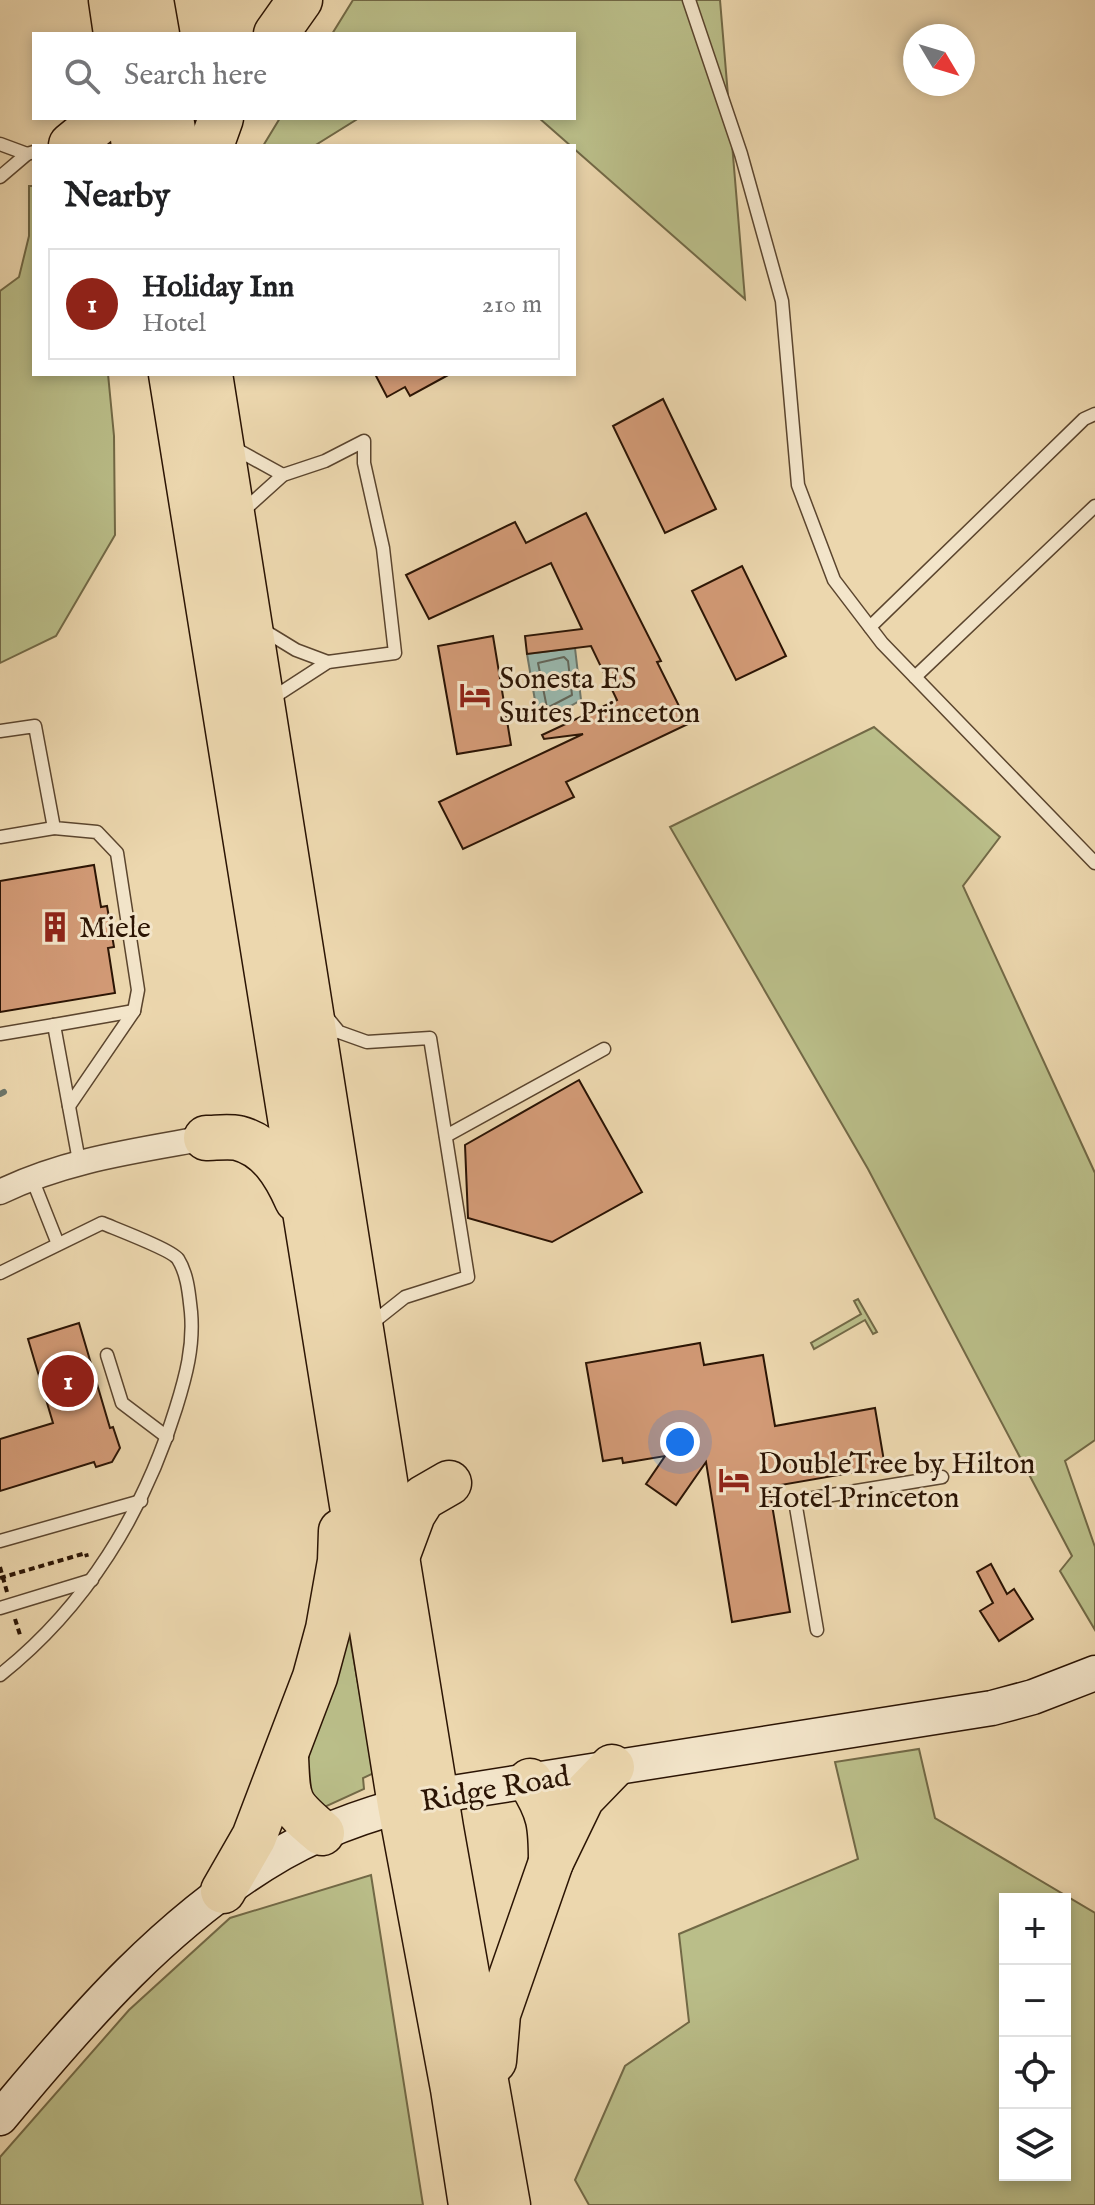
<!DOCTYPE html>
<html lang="en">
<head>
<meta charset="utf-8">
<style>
	body { margin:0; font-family:"IM FELL English",serif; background:#f2f2f2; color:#202124 }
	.controls { position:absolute; right:24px; bottom:24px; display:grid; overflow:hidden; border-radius:0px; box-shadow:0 4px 12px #0003 }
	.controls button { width:72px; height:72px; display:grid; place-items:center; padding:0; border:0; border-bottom:2px solid #e0e0e0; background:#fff; color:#202124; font:40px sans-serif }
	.compass { position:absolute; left:903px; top:24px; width:72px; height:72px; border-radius:50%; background:#fff; box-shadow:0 4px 12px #0003; rotate:128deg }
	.you { position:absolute; left:680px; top:1442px; width:28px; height:28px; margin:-20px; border:6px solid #fff; border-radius:50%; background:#1a73e8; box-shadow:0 0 0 12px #1a73e833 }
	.badge { display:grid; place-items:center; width:52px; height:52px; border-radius:50%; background:#8f2418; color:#fff; font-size:26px; font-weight:700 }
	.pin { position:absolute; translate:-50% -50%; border:4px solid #fff; box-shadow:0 2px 8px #0006 }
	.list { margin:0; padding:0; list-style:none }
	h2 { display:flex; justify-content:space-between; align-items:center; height:104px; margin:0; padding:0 32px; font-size:34px }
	h2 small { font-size:26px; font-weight:400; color:#757577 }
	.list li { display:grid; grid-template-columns:52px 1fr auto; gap:24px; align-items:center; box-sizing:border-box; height:112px; margin:0 16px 16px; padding:0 16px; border:2px solid #e0e0e0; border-radius:0px }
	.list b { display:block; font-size:30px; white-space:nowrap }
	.list p { margin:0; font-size:26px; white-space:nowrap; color:#757577 }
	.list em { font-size:26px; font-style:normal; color:#757577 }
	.icon { flex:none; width:44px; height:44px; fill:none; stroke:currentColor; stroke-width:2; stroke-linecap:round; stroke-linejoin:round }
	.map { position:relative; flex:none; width:1095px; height:2205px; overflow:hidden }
	.search { position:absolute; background:#fff; box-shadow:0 4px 12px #0003; left:32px; top:32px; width:544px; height:88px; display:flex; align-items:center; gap:20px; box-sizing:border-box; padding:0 28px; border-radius:0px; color:#757577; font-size:30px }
	.panel { position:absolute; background:#fff; box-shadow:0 4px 12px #0003; left:32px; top:144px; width:544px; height:232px; border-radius:0px }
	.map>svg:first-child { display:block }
	.green { fill:#babe89; stroke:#726946; stroke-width:2; fill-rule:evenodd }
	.water { fill:#99b9af; stroke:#6d776b; stroke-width:2 }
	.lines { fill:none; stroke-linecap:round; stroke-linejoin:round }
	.shore { stroke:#62665a; stroke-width:2 }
	.stream { stroke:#6d776b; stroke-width:6 }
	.building { fill:#d29a76; stroke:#2b1404; stroke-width:2 }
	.lane-casing { stroke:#5b452e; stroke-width:15 }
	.street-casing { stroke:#5b452e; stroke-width:27 }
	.secondary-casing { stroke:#2b1404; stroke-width:37 }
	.highway-casing { stroke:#2b1404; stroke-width:47 }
	.path { stroke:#2b1404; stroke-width:4; stroke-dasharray:6 4; stroke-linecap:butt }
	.lane { stroke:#f3e5ca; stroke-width:12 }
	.street { stroke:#f3e5ca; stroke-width:24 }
	.secondary { stroke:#f3e5ca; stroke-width:34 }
	.highway { stroke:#ecd7ae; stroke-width:44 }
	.labels { text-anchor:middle; stroke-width:6; stroke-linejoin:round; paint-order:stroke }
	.poi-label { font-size:30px; fill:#2b1404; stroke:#f3e5ca; text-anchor:start }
	.street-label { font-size:30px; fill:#2b1404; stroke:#f3e5ca }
</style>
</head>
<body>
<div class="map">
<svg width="1095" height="2205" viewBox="0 0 1095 2205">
	<rect width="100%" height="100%" fill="#ecd7ae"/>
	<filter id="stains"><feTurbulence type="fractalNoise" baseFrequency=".0025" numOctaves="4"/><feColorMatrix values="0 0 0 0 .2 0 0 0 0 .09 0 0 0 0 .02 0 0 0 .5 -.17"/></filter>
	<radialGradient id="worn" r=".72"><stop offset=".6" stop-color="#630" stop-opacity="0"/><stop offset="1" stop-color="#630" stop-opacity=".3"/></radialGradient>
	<g class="green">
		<polygon points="353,0 720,0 745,299 539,118 574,118 574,34 332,34"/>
		<polygon points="280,118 359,118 314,146 263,146"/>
		<polygon points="29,186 34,186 34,374 108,374 114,436 115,535 56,636 0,663 0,291 19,277 29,236"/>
		<polygon points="874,727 1000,837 963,886 1095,1173 1095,1440 1065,1461 1095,1547 1095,1630 1060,1571 1072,1556 868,1169 670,827"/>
		<polygon points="858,1299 877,1332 873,1334 865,1320 814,1349 811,1343 861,1314 854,1301"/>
		<polygon points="347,1622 374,1773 363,1778 364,1789 318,1810 296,1765"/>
		<path d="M919,1749L935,1818L1095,1913V2205H589L575,2180L625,2066L689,2022L679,1934L858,1859L835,1762ZM1005,1899H1065V2175H1005Z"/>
		<polygon points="371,1875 423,2205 0,2205 0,2157 129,2010 230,1918"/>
	</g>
	<polygon class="water" points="575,648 581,700 553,716 538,718 527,654"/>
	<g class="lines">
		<polygon class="shore" points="564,657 568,661 572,695 547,708 538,663"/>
		<polyline class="stream" points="0,1094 4,1092"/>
	</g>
	<g class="building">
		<polygon points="375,374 450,374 410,396 405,387 387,397"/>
		<polygon points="663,399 716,509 665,533 613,426"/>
		<polygon points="586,513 661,661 657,662 688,724 566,782 574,797 463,849 439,802 583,734 544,739 542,735 617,700 591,646 527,654 525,636 582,629 551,563 429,619 406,575 515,522 526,543"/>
		<polygon points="742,566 786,656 736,680 692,591"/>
		<polygon points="493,636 511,745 457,754 438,646"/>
		<polygon points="94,865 101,907 107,906 114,947 108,948 115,993 0,1012 0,881"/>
		<polygon points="579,1080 642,1192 552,1242 468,1218 465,1145"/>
		<polygon points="79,1323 110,1428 113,1427 120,1448 112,1462 96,1467 94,1462 0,1491 0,1439 53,1423 28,1339"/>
		<polygon points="700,1343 704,1365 763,1355 775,1426 875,1408 885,1467 769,1487 790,1612 732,1622 706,1462 676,1505 646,1484 665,1456 623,1463 622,1458 603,1461 586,1363"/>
		<polygon points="991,1564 1007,1594 1014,1589 1033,1619 999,1641 980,1611 993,1603 977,1572"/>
	</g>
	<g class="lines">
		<defs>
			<g id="lane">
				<polyline points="689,0 741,154 782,301 798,485 834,580 882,643 1095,863"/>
				<polyline points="0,144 27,154"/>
				<polyline points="0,177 27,154 34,152"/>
				<polyline points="234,448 283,475"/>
				<polyline points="242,512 283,475 325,461 364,441 364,463 383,548 395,653 328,662 271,699"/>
				<polyline points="870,627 1084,419 1095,414"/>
				<polyline points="260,628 296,650 328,662"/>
				<polyline points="915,677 1095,506"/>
				<polyline points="0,731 35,726 54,828 97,832 117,853 138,990 134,1011 69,1106"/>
				<polyline points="0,837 54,828"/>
				<polyline points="326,1016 339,1032 367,1042 430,1038 468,1277 405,1297 371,1324"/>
				<polyline points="0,1034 54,1025"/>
				<polyline points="446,1136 604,1049"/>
				<polyline points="79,1161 54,1025 134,1011"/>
				<polyline points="31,1176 58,1244"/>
				<path d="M0,1273L102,1223C116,1229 172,1250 178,1259C188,1275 189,1295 191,1312C194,1346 186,1376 176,1408C144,1512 86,1607 0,1675"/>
				<polyline points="107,1355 122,1403 167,1437"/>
				<polyline points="0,1541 141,1501"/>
				<polyline points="0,1608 92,1580"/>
				<polyline points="817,1630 795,1501 942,1477"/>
			</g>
			<path id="street" d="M0,1192C65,1160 135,1151 206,1138"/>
			<path id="secondary" d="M0,2118C82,2019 169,1918 282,1853C336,1822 398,1804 459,1792L992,1708L1033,1697L1095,1673"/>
			<g id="highway">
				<polyline points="111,0 116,34"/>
				<polyline points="151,0 157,34"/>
				<polyline points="276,34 300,0"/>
				<polyline points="130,118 134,146"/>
				<polyline points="171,118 176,146"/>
				<polyline points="71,145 104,118"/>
				<polyline points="211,146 221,118"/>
				<polyline points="171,374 400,1805 453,2089 471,2205"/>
				<polyline points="210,374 397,1557 441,1828 508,2205"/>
				<path d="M206,1138C215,1138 228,1136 238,1138C269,1146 285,1173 297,1200"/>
				<polyline points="397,1557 413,1514 423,1498 449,1483"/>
				<path d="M286,1757C288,1802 287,1804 322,1833"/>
				<path d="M530,1781C550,1812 551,1826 551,1862"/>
				<polyline points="223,1891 254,1837 315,1677 328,1629 340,1561 341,1531"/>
				<polyline points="494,2061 498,2014 551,1862 582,1798 612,1767"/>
			</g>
		</defs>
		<use href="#lane" class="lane-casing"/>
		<use href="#street" class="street-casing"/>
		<use href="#secondary" class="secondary-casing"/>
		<use href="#highway" class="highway-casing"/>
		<g class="path">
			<polyline points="0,1567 7,1592"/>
			<polyline points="0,1578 86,1553 87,1557"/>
			<polyline points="15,1619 21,1638"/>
		</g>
		<use href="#lane" class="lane"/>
		<use href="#street" class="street"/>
		<use href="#secondary" class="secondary"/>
		<use href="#highway" class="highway"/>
	</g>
	<defs>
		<symbol id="hotel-bare" viewBox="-9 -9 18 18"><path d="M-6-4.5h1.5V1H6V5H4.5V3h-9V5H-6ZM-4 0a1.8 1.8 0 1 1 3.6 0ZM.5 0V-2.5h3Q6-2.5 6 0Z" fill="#8f2418" stroke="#f3e5ca" stroke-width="2.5" paint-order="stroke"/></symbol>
		<symbol id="building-bare" viewBox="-9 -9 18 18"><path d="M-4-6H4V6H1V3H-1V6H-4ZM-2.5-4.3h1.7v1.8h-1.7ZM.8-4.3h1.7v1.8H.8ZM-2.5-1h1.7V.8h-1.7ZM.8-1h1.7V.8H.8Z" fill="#8f2418" stroke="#f3e5ca" stroke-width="2.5" paint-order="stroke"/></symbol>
	</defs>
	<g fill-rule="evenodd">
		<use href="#hotel-bare" x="453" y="673" width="44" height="44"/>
		<use href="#building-bare" x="33" y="905" width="44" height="44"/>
		<use href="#hotel-bare" x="712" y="1458" width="44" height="44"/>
	</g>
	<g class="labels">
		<g class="poi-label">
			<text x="499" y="688">Sonesta ES<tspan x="499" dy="34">Suites Princeton</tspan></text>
			<text x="79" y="937">Miele</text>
			<text x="758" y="1473">DoubleTree by Hilton<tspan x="758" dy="34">Hotel Princeton</tspan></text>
		</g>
		<g class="street-label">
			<text transform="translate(495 1788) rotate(-10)" y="10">Ridge Road</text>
		</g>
	</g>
	<rect width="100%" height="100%" filter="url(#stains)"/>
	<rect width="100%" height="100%" fill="url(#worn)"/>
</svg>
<div class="controls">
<button>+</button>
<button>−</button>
<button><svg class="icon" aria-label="locate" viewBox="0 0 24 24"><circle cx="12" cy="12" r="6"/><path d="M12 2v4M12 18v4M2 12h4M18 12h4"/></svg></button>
<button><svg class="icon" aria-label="layers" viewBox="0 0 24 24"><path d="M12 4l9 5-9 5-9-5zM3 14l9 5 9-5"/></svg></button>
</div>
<svg class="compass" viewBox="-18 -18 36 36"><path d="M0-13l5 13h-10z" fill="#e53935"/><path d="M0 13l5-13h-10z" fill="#757577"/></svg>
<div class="you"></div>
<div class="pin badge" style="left:68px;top:1381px">1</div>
<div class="search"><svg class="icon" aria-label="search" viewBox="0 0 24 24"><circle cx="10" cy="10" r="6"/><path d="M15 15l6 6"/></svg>Search here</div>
<section class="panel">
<h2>Nearby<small></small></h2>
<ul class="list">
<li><span class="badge">1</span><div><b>Holiday Inn</b><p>Hotel</p></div><em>210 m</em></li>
</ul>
</section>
</div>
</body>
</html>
